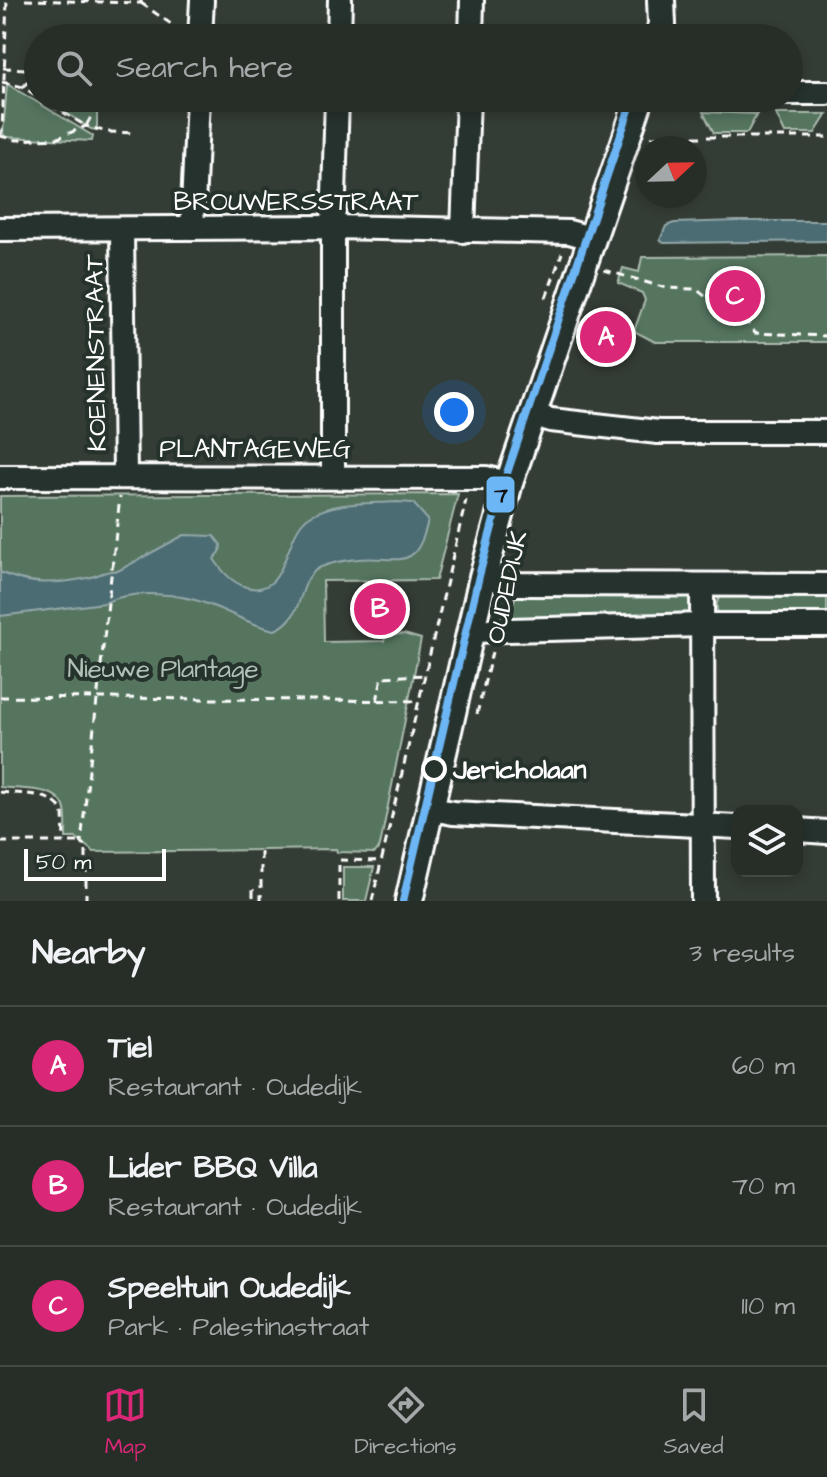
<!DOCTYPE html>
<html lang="en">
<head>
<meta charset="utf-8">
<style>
	body { margin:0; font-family:"Architects Daughter",sans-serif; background:#2f3630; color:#f1f3f6 }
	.controls { position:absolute; right:24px; bottom:24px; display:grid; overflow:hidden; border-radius:16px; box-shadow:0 4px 12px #0003 }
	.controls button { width:72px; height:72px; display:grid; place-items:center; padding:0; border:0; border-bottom:2px solid #434a45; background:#272e28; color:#f1f3f6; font:40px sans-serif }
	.compass { position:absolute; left:635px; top:136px; width:72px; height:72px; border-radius:50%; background:#272e28; box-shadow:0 4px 12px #0003; rotate:68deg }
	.scale { position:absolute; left:24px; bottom:20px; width:142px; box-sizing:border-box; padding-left:8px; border:4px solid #fff; border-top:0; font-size:22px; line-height:28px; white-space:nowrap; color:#fff; -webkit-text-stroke:6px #26332d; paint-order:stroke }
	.you { position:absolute; left:454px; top:412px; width:28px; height:28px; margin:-20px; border:6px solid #fff; border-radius:50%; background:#1a73e8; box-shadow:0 0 0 12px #1a73e833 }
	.badge { display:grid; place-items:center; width:52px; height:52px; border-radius:50%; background:#db2777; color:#fff; font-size:26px; font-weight:700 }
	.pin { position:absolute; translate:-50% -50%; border:4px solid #fff; box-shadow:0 2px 8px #0006 }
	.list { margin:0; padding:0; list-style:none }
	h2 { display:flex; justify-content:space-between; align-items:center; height:104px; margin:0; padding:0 32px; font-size:34px }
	h2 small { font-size:26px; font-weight:400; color:#a4a8a8 }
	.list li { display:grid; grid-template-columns:52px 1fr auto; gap:24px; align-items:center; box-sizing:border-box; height:120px; padding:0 32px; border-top:2px solid #434a45 }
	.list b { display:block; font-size:30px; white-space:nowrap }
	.list p { margin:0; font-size:26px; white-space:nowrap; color:#a4a8a8 }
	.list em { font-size:26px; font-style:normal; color:#a4a8a8 }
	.icon { flex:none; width:44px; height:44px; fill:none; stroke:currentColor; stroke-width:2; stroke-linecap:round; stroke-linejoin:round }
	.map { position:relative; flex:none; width:827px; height:901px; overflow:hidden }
	.search { position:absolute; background:#272e28; box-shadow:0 4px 12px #0003; left:24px; right:24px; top:24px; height:88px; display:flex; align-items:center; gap:20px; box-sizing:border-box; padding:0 28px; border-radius:44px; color:#a4a8a8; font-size:30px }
	.sheet { height:464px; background:#272e28 }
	nav { display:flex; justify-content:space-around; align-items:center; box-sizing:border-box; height:112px; border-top:2px solid #434a45; background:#272e28; font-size:22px; color:#a4a8a8 }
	nav a { display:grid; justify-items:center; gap:4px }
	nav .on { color:#db2777 }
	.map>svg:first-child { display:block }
	.green { fill:#55755e; stroke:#aabaae; stroke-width:2 }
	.water { fill:#4b6c72; stroke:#93a7aa; stroke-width:2 }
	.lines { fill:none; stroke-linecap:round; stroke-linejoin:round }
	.minor-casing { stroke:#fff; stroke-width:28 }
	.tertiary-casing { stroke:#fff; stroke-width:32 }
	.path { stroke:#fff; stroke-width:3; stroke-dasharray:8 6; stroke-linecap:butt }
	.minor { stroke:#26332d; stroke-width:22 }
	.tertiary { stroke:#26332d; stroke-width:26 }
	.tram-1-casing { stroke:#26332d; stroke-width:14 }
	.tram-1 { stroke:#6db6f5; stroke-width:8 }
	.stop-dot { fill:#26332d; stroke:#fff; stroke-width:4 }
	.labels { text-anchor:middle; stroke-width:8; stroke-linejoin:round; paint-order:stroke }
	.street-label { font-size:26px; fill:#fff; stroke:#26332d }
	.park-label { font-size:26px; fill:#b2c1b7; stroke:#26332d }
	.stop-label { font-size:26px; font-weight:bold; fill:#fff; stroke:#26332d; text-anchor:start }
	.line-badge { stroke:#26332d; stroke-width:3 }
	.pale-badge-label { font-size:22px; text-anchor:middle; font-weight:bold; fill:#111 }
</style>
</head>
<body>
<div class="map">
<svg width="827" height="901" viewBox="0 0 827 901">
	<rect width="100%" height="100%" fill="#343d35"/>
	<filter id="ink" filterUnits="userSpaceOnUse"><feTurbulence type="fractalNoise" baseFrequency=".0125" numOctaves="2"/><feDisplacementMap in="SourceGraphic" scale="16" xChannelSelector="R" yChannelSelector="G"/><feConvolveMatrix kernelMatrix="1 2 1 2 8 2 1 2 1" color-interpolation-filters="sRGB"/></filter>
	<g filter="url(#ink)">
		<g class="green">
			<polygon points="7,84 93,136 92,141 5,137 3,133"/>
			<polygon points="43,98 97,98 97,130 91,129"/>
			<polygon points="703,112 757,114 747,133 714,133"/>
			<polygon points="776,114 827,114 815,133 785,133"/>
			<polygon points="827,256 827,342 655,342 634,331 645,300 642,293 618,283 623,268 639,272 642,257"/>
			<path d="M458,494L436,580L323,581L324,642L384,641L386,635L404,634L421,639L380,846L375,853L337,852L336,849L94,852L76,838H66C66,829 67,819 65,810C60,785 20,790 0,787V496Z"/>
			<path d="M827,590V620L721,618C715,609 715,602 722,594Z"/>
			<polygon points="685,592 691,599 694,610 689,617 509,622 516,593"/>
			<polygon points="343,867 374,867 366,901 343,901"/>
		</g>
		<g class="water">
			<polygon points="738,221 827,221 827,241 664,243 660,240 666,226 674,223"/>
			<path d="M396,502L413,503L428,520C416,575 397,555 358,559C347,560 331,563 321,567C296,578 307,617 275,630C252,626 232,613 210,605C180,593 133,589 104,603L0,616V572C29,586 57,584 87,578C99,576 106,569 118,571L184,535L214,536L221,545L220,552L214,559C222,571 231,582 246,587C290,599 282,533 310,516C335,501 368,504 396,502Z"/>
		</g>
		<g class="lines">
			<defs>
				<g id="minor">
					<polyline points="200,38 202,0"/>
					<polyline points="339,38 340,0"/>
					<polyline points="471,38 472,0"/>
					<polyline points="789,93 827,93"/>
					<polyline points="192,228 198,98"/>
					<polyline points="0,229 333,227 569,232 591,238"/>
					<polyline points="122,229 125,476"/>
					<polyline points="463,231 468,98"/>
					<polyline points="531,414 551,420 658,432 827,432"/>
					<polyline points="333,476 333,227 337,98"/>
					<polyline points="0,477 486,478 509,483"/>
					<polyline points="483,577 518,584 827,585"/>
					<polyline points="702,585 703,901"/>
					<polyline points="471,631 703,625 827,625"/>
					<polyline points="432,809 453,813 737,827"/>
					<polyline points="797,830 827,832"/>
				</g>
				<g id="tertiary">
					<polyline points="659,38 662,24 661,0"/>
					<polyline points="409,901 483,577 509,483 640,98"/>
				</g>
			</defs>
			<use href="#minor" class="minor-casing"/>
			<use href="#tertiary" class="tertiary-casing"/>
			<g class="path">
				<polyline points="25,0 141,3 141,0"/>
				<polyline points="141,3 181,31"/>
				<polyline points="3,68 28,69 33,76 38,77"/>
				<polyline points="2,82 23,87 38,97"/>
				<polyline points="23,87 33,76"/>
				<polyline points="39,98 86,126 92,115 94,98"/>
				<polyline points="0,136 17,140 58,138 86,126 107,132 134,133"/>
				<polyline points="0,136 2,130 7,0"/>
				<polyline points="651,137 827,137"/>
				<polyline points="604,270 666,288 696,289 725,312 739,312 755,333 827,336"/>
				<polyline points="546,298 562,253"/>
				<polyline points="0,697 420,701"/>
				<polyline points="377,701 382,677 426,675"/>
				<polyline points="477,714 492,652"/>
				<path d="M0,792C24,795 47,790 63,811L64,842"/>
				<polyline points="0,842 81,842"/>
				<polyline points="261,852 261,901"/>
				<polyline points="253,889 253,901"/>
				<polyline points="86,901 86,848 81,842 120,497"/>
				<polyline points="339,901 339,860 382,861"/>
				<polyline points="372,901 466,500"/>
			</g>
			<use href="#minor" class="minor"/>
			<use href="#tertiary" class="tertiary"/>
			<defs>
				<polyline id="tram-1" points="403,901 479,576 504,482 633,98"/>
			</defs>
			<use href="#tram-1" class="tram-1-casing"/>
			<use href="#tram-1" class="tram-1"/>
		</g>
	</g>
	<circle class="stop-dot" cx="434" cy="769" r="11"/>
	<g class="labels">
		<g class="street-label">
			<text x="296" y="210">BROUWERSSTRAAT</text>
			<text transform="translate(95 353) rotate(-91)" y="9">KOENENSTRAAT</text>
			<text x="255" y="457">PLANTAGEWEG</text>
			<text transform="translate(506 587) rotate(-78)" y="9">OUDEDIJK</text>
		</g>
		<g class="park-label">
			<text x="163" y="677">Nieuwe Plantage</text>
		</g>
		<g class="stop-label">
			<text x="453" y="778">Jericholaan</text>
		</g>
	</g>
	<rect class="line-badge" x="485" y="475" width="31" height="39" rx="8" fill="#6db6f5"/>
	<g class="pale-badge-label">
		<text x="501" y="502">7</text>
	</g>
</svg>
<div class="controls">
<button><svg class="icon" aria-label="layers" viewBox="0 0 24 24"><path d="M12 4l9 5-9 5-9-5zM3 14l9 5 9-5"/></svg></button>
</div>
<svg class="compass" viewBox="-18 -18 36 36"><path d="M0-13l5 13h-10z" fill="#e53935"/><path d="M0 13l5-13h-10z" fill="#a4a8a8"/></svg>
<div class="scale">50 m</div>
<div class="you"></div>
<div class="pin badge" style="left:606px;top:337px">A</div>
<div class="pin badge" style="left:380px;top:609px">B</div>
<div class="pin badge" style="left:735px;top:296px">C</div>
<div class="search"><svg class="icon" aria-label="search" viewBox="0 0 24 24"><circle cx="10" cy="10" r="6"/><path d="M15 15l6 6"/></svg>Search here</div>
</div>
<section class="sheet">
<h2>Nearby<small>3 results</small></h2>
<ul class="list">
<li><span class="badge">A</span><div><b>Tiel</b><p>Restaurant · Oudedijk</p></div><em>60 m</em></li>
<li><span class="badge">B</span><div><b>Lider BBQ Villa</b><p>Restaurant · Oudedijk</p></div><em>70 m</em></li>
<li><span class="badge">C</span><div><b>Speeltuin Oudedijk</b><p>Park · Palestinastraat</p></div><em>110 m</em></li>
</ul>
</section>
<nav>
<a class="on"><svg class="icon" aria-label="map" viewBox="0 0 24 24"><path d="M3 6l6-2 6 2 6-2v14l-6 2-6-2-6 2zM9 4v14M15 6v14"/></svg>Map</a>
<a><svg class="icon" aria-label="directions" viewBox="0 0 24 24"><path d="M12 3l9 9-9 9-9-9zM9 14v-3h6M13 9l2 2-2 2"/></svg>Directions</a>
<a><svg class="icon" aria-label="saved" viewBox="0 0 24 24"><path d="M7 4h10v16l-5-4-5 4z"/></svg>Saved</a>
</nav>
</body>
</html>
